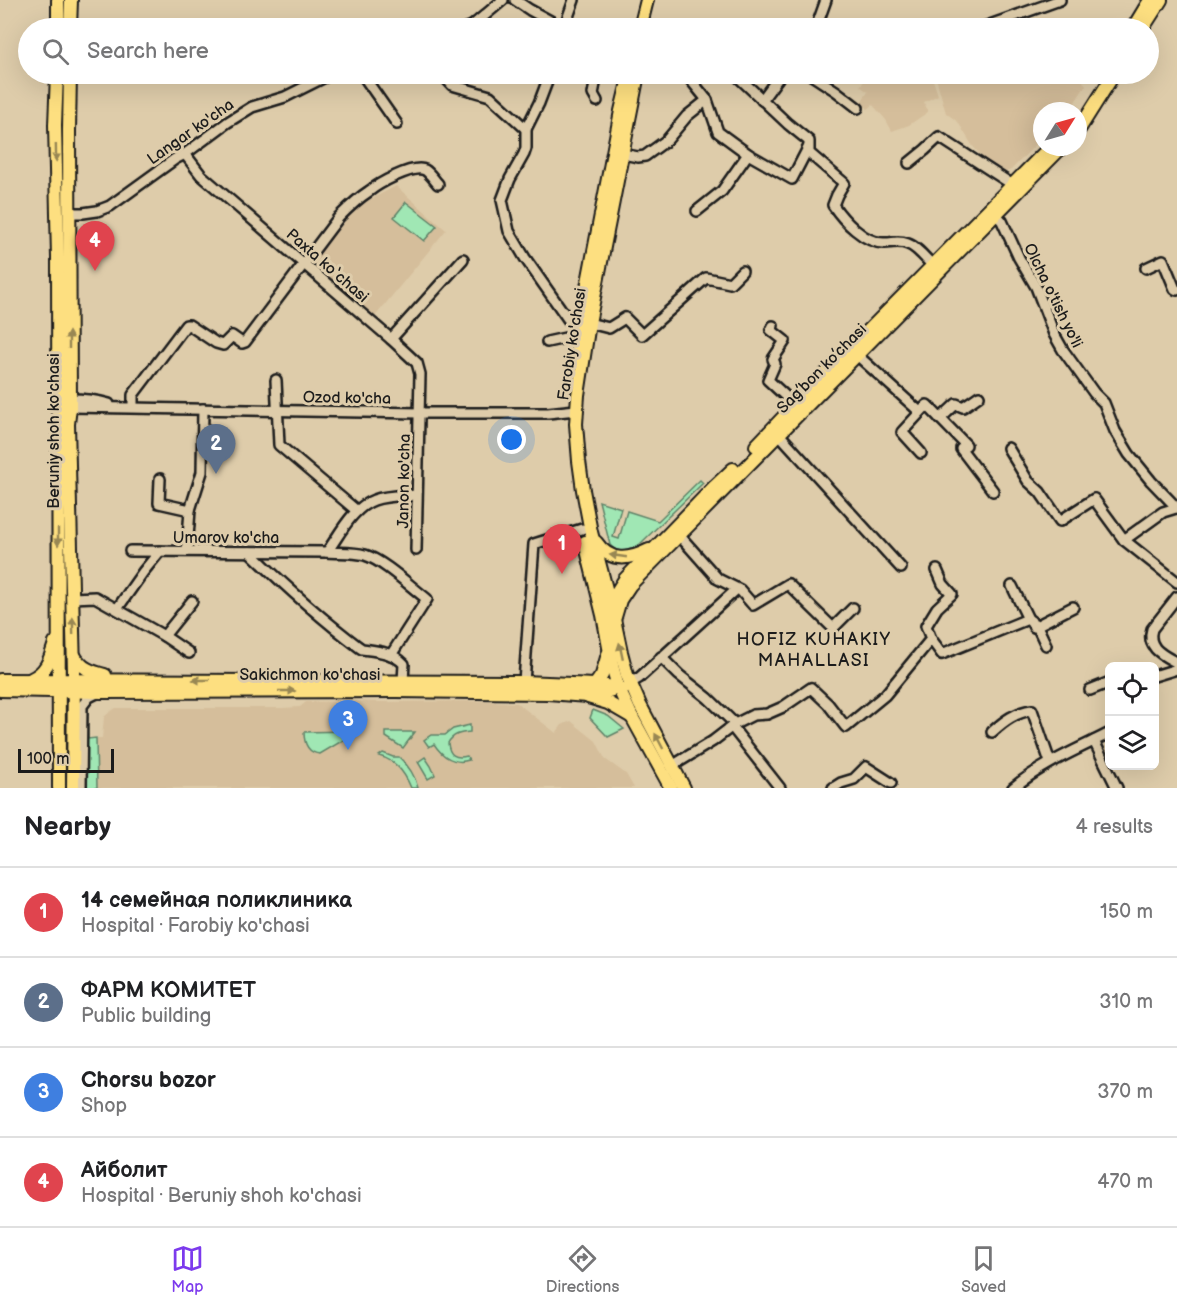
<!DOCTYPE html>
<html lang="en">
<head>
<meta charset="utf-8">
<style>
	body { margin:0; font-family:"Balsamiq Sans",sans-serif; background:#f6f6f6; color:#202124 }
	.controls { position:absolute; right:18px; bottom:18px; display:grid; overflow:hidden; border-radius:9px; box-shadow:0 6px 24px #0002 }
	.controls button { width:54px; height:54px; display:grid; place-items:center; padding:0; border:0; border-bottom:2px solid #e0e0e0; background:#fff; color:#202124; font:30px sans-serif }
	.compass { position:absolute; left:1033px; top:102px; width:54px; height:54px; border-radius:50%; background:#fff; box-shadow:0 6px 24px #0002; rotate:53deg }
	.scale { position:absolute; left:18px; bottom:15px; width:96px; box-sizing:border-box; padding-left:6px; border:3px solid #1c1c1c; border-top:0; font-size:16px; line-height:21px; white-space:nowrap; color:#1c1c1c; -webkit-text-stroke:4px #deccaa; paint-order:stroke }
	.you { position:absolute; left:512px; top:440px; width:21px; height:21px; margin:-15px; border:4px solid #fff; border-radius:50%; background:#1a73e8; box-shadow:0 0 0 9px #1a73e833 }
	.badge { display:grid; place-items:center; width:39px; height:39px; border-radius:50%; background:#7c3aed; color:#fff; font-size:20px; font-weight:700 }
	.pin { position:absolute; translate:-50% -50px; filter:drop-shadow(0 2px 3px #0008) }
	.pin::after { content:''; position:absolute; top:32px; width:21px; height:18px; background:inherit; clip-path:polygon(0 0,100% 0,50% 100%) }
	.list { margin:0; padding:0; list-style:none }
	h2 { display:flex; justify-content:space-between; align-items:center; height:78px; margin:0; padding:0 24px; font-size:26px }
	h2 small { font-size:20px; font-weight:400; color:#757577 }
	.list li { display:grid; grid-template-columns:39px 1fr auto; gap:18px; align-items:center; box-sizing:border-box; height:90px; padding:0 24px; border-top:2px solid #e0e0e0 }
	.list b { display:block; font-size:22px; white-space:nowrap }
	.list p { margin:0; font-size:20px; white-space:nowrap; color:#757577 }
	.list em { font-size:20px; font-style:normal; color:#757577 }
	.icon { flex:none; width:33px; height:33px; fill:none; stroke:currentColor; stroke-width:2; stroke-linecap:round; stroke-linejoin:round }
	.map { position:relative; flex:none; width:1177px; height:788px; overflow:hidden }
	.search { position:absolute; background:#fff; box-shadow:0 6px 24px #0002; left:18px; right:18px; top:18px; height:66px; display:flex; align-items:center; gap:15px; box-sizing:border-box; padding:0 21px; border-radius:33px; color:#757577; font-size:22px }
	.sheet { height:438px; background:#fff }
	nav { display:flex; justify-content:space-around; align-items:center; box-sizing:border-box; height:84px; border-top:2px solid #e0e0e0; background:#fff; font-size:16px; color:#757577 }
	nav a { display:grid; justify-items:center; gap:3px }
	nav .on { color:#7c3aed }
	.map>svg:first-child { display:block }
	.built { fill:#d5be9b }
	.green { fill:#a0e7b4; stroke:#5e8268; stroke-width:1.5 }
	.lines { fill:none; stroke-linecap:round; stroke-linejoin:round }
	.minor-casing { stroke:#1c1c1c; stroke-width:14 }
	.major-casing { stroke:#1c1c1c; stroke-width:16 }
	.minor { stroke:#deccaa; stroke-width:9 }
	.major { stroke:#fddf80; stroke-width:12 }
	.oneway { fill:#988753 }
	.labels { text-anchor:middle; stroke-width:6; stroke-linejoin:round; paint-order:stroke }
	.street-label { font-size:16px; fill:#1c1c1c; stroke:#deccaa }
	.neighbourhood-label { font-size:18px; letter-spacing:1.5px; fill:#1c1c1c; stroke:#deccaa }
</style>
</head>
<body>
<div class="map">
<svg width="1177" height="788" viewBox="0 0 1177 788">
	<rect width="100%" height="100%" fill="#deccaa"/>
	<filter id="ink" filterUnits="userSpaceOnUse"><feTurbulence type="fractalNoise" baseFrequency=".0167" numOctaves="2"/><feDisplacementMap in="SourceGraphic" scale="12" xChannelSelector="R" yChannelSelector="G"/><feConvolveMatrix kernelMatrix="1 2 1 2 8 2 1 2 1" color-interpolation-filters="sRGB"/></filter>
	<g filter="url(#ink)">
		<g class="built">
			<polygon points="1030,16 1034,28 993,28"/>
			<polygon points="870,74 931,74 938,95 924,102 928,112 909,125 892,131 886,120 873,105 868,109 861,102 868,92 860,86"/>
			<polygon points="935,74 1077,74 1086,85 1069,111 1042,111 1042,138 1011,170 1000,174 988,164 972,145 958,122 946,113"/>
			<polygon points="396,186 446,230 373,319 310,263 358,206"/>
			<polygon points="355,701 380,702 489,701 517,703 556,733 562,725 571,721 596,741 605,759 626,774 634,788 96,788 95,741 96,738 102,738 104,717 111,711 116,708 282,708 300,707 306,702"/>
		</g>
		<g class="green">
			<polygon points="406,202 437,226 424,241 394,217"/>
			<path d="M700,480L703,483L639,545C628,551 619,555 610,545L599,501L621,508L613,537L619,539L627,511L658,521Z"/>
			<polygon points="593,710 608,716 624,729 608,737 590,718"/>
			<polygon points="85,717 87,717 88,739 96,738 97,788 85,788"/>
			<path d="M470,725V732C460,733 453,734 448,743C449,755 455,759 467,756L469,760C454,765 442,756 434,744L429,747L424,740L431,735H445L453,729Z"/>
			<path d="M348,731V735L347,738L320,754C308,753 304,743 304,732Z"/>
			<polygon points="386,732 415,732 403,748 386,737"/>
			<path d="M383,753L393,757H399C409,766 415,775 418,788H411C405,773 396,760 379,756Z"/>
			<polygon points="425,757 431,766 435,775 428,779 418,762"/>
		</g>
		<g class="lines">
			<defs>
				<g id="minor">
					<polyline points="515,0 530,10 563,28"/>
					<polyline points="466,28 472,26 503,0"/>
					<polyline points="564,28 574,0"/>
					<polyline points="816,28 826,0"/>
					<polyline points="981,28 1060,0"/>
					<polyline points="362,74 397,124"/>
					<polyline points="442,74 452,85 490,96 526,129"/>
					<polyline points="550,74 539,103 526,129 526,148 524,154 510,179 502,200 509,231 525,258 570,322 579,329 584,330"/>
					<polyline points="686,74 707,100 718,132 748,154 792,179 808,148"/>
					<path d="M735,74L788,124L809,141V153L844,183L837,195L833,205C843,220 865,244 885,243C894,243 898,240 908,244C917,247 926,259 933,266"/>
					<polyline points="811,74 813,76 836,91 858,108"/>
					<polyline points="762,100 781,74"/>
					<polyline points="597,101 593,94 597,74"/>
					<polyline points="185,154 201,175 391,339 417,363 420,374 416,550"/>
					<polyline points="623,154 638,157 645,156 667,140 687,116 707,100"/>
					<polyline points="909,163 925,150 939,137 1013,185"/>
					<polyline points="992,210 1002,221 1019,258 1036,287 1054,334 1063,350 1094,393 1104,403 1115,431 1129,454 1151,481 1177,508"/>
					<polyline points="697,211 722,191 748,154"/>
					<polyline points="70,213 83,213 97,211 110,206 175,159 185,154 228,122 252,107 285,97 331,74"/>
					<polyline points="1146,268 1163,260 1175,289 1177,290"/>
					<polyline points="589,323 609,328 625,318 642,335 706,278 730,283 742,271"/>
					<polyline points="773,326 771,330 785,341 773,359 775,364 768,380 795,405"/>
					<polyline points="391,339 463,259"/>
					<polyline points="547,342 579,335"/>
					<polyline points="857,355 920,412"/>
					<polyline points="276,380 279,445 357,511"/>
					<path d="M66,403L69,399C84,399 96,400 109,404"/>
					<polyline points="68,404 70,407 420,413 548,413 576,410"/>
					<path d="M133,407V395L186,325H189L216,343L223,345L232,336L242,343L245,342L339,217C348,208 357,199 368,192C378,184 413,164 425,170C430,173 434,180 438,184"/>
					<polyline points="940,419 956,404 963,407 979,396"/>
					<polyline points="779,434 901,568"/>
					<polyline points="1008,448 1028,481 1040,492 1060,521 1094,499 1124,540 1177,582"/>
					<polyline points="921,453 902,432 927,405 966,445 961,449 993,491"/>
					<polyline points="160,479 159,503 190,510 187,551"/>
					<polyline points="190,510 202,472 203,409"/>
					<polyline points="679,535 718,579 740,590 753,605 788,584 833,628 853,608"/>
					<polyline points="1124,540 1163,512 1176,508"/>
					<path d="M130,551L327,552C339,553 353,552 365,555C384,561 411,587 427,599L391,655"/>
					<path d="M250,552C286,587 319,617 359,647L362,649C377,651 393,652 404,664L403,681"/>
					<path d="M327,552C340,534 352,508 374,500C387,495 403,496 416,495"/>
					<polyline points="937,570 943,584 952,594 937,608 926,626 931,639 942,654 1028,619"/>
					<polyline points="1012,586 1028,619 1031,621 1034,627 1073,607"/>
					<path d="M1177,597L1152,629C1146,648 1163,655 1177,663"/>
					<polyline points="72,598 95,597 164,636 189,653"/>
					<polyline points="117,609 143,572 160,551"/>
					<polyline points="1037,626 1046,645"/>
					<polyline points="164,636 192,601"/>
					<polyline points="661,657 679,675 708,698 735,724"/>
					<polyline points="1154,676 1177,669"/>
					<polyline points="524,682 534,544 582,529"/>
					<polyline points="630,683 639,678 737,589"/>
					<polyline points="1090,690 1110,682"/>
					<polyline points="732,727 780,788"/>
					<path d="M992,732C1004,721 1016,712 1032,710L1050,762"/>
					<polyline points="1094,741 1117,788"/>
					<polyline points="672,766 713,741 735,724 753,715 767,714 783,707 811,688 828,704 845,726 846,727 885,695 931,639"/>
					<polyline points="81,788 82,706 89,697 97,693"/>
					<polyline points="833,788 841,783 854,779 866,767 891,783"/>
					<path d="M1013,788C1042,764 1076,750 1110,733"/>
				</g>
				<g id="major">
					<polyline points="58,0 58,28"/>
					<polyline points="70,28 71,0"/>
					<polyline points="640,28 647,0"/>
					<polyline points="1133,28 1150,0"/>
					<polyline points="1143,28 1161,0"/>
					<polyline points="57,74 55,125 58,258 59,788"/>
					<polyline points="70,74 69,130 70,407 68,424 74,671 73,788"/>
					<polyline points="638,74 589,323 578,395 576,424 579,461 583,490 591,532 614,619 621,652 627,675 640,705 684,788"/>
					<polyline points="1078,131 1114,74"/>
					<polyline points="575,361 579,329 621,111 630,74"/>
					<polyline points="756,446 795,405 1050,147"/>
					<polyline points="585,542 603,615 613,669 618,687 632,717 671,788"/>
					<path d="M596,542C610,563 629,560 649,550"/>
					<polyline points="608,606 625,579 715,486 733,469"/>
					<polyline points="615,617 620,600 630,585 1062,147"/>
					<path d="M74,655C81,668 91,672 105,675"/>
					<path d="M31,679C47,672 50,659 55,643"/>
					<polyline points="0,680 524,682 595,685 618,687 623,689"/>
					<polyline points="595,685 602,675 608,654"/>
					<polyline points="0,690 102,692 396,691 548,693 587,696 596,695 615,689"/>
					<polyline points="588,697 608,703 632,717"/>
				</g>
			</defs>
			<use href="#minor" class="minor-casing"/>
			<use href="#major" class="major-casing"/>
			<use href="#minor" class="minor"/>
			<use href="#major" class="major"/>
		</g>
		<defs><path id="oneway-solid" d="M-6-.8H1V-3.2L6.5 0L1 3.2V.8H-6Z" transform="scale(1.5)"/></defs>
		<g class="oneway">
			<use href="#oneway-solid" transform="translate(56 153) rotate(89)"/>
			<use href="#oneway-solid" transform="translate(69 340) rotate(-90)"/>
			<use href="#oneway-solid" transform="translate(58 537) rotate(90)"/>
			<use href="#oneway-solid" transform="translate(618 556) rotate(-172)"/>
			<use href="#oneway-solid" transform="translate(73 626) rotate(-91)"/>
			<use href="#oneway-solid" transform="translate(621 651) rotate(-102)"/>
			<use href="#oneway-solid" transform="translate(201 680) rotate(-180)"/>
			<use href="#oneway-solid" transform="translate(287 691)"/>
			<use href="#oneway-solid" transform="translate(659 741) rotate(-118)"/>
		</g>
	</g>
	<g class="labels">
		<g class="street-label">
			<text transform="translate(190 131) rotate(-35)" y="6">Langar ko'cha</text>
			<text transform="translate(328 265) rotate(41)" y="6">Paxta ko‘chasi</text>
			<text transform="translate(1054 295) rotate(64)" y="6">Olcha o'tish yo'li</text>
			<text transform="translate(571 344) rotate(-81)" y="6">Farobiy ko'chasi</text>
			<text transform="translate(821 368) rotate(-45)" y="6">Sag’bon ko’chasi</text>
			<text transform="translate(347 397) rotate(1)" y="6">Ozod ko'cha</text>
			<text transform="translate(53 431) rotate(-90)" y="6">Beruniy shoh ko'chasi</text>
			<text transform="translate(403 481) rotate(-89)" y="6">Janon ko'cha</text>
			<text x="226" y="543">Umarov ko'cha</text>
			<text x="310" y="680">Sakichmon ko'chasi</text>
		</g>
		<g class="neighbourhood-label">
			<text x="814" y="645">HOFIZ KUHAKIY<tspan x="814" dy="21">MAHALLASI</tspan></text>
		</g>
	</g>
</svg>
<div class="controls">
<button><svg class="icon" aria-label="locate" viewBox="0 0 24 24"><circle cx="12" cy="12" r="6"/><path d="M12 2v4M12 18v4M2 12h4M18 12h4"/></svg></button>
<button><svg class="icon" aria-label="layers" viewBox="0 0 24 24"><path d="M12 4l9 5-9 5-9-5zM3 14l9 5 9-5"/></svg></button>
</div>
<svg class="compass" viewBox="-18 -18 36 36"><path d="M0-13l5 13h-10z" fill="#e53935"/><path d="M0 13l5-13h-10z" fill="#757577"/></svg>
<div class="scale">100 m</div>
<div class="you"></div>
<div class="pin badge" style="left:562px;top:574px;background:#e0444e">1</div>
<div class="pin badge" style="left:216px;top:474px;background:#5c6f8a">2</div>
<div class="pin badge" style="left:348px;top:750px;background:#3f7fe0">3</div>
<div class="pin badge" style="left:95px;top:271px;background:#e0444e">4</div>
<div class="search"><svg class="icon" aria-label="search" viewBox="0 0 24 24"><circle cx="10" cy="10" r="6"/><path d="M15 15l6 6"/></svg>Search here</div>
</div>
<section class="sheet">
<h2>Nearby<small>4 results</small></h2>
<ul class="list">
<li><span class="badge" style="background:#e0444e">1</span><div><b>14 семейная поликлиника</b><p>Hospital · Farobiy ko'chasi</p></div><em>150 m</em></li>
<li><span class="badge" style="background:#5c6f8a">2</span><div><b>ФАРМ КОМИТЕТ</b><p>Public building</p></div><em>310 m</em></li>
<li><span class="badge" style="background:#3f7fe0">3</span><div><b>Chorsu bozor</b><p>Shop</p></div><em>370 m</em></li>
<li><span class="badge" style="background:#e0444e">4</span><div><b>Айболит</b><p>Hospital · Beruniy shoh ko'chasi</p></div><em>470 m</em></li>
</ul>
</section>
<nav>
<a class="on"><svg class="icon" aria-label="map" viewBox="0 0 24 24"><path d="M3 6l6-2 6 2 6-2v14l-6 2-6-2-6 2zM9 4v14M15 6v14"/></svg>Map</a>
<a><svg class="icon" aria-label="directions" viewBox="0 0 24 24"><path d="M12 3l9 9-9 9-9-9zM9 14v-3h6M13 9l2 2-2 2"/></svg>Directions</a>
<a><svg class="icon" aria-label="saved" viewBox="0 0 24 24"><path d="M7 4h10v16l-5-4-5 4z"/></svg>Saved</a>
</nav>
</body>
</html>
